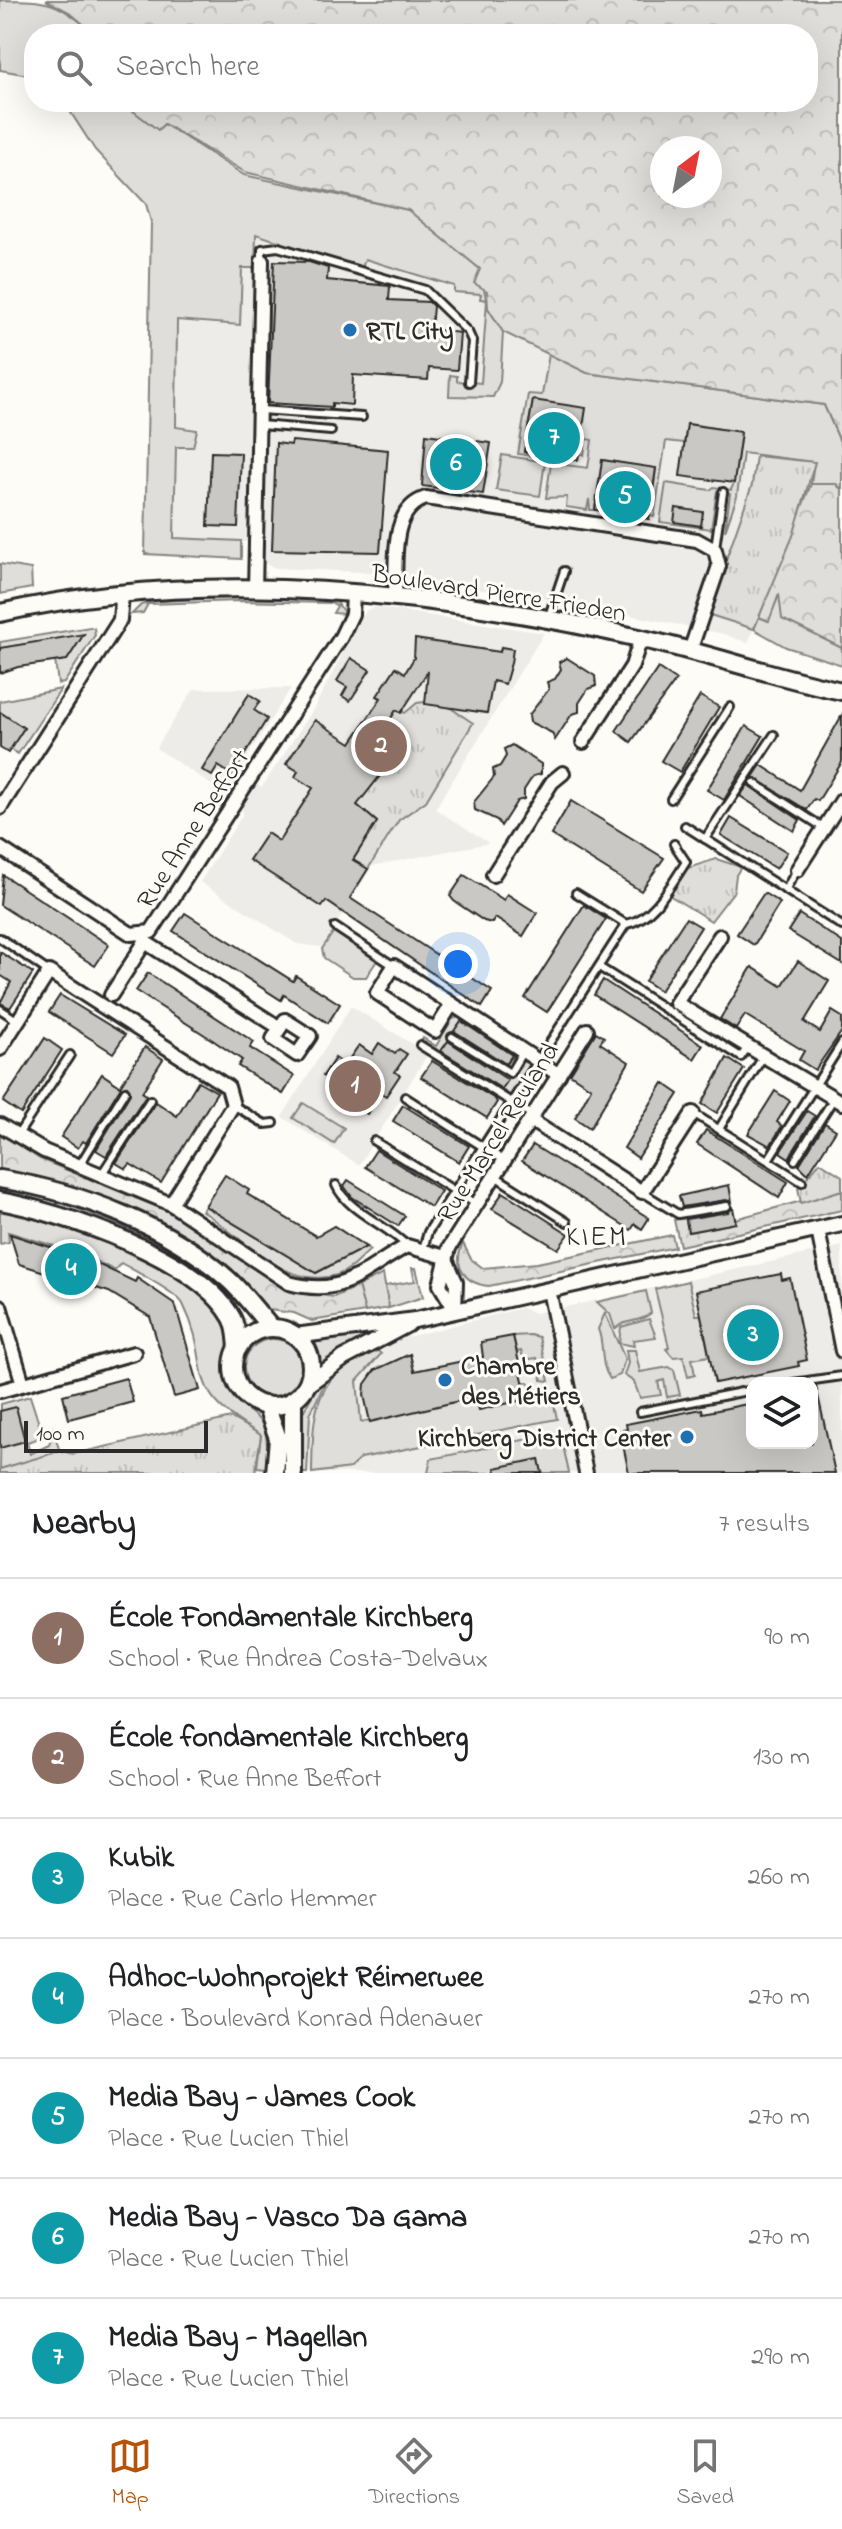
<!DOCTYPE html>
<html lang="en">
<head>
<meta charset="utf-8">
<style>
	body { margin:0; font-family:"Indie Flower",sans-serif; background:#f2f2f2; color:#202124 }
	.controls { position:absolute; right:24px; bottom:24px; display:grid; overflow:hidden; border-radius:16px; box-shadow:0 8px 32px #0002 }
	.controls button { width:72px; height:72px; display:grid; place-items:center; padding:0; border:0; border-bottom:2px solid #e0e0e0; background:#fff; color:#202124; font:40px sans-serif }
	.compass { position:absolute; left:650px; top:136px; width:72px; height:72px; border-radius:50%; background:#fff; box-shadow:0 8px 32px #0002; rotate:32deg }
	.scale { position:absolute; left:24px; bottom:20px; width:184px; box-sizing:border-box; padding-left:8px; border:4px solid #2b2b2b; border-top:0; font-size:22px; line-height:28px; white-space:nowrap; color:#2b2b2b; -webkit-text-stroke:6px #fdfcf7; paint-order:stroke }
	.you { position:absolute; left:458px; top:964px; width:28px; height:28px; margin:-20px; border:6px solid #fff; border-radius:50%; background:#1a73e8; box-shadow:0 0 0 12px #1a73e833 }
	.badge { display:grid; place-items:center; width:52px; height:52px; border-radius:50%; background:#b45309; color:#fff; font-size:26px; font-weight:700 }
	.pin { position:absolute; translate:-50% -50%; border:4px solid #fff; box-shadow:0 2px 8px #0006 }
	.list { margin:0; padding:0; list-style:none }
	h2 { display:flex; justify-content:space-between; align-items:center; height:104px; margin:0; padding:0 32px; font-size:34px }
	h2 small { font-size:26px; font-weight:400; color:#757577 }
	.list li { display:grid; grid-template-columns:52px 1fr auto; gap:24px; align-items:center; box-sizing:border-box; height:120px; padding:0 32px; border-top:2px solid #e0e0e0 }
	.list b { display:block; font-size:30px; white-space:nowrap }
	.list p { margin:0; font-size:26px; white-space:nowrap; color:#757577 }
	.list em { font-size:26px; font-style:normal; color:#757577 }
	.icon { flex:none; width:44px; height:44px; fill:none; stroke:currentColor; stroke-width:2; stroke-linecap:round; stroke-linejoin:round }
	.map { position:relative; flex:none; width:842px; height:1473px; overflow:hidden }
	.search { position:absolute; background:#fff; box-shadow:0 8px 32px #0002; left:24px; right:24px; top:24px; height:88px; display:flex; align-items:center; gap:20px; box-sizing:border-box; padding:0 28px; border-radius:32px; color:#757577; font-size:30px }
	.sheet { height:944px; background:#fff }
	nav { display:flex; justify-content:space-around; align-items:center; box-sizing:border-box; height:112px; border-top:2px solid #e0e0e0; background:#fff; font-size:22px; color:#757577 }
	nav a { display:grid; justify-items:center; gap:4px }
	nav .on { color:#b45309 }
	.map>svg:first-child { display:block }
	.built { fill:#edece8; fill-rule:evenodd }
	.grass { fill:#dfdeda; stroke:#858482; stroke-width:2 }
	.forest { fill:url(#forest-crowns); stroke:#858482; stroke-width:2; fill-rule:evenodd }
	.park { fill:url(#park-tufts); stroke:#858482; stroke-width:2 }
	.building { fill:#c9c8c4; stroke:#2b2b2b; stroke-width:2 }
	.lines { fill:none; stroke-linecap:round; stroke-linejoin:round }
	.service-casing { stroke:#2b2b2b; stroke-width:12 }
	.minor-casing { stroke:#2b2b2b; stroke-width:18 }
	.tertiary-casing { stroke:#2b2b2b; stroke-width:20 }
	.secondary-casing { stroke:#2b2b2b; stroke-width:22 }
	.service { stroke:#fdfcf7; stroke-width:6 }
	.minor { stroke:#fdfcf7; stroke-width:12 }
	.tertiary { stroke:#fdfcf7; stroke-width:14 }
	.secondary { stroke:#fdfcf7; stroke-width:16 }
	.poi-dot { fill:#1f6fb2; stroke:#fdfcf7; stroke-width:3 }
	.labels { text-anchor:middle; stroke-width:6; stroke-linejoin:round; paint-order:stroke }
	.poi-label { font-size:26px; font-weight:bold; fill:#2b2b2b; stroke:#fdfcf7; text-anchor:start }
	.street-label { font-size:26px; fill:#2b2b2b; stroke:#fdfcf7 }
	.neighbourhood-label { font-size:28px; letter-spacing:2px; fill:#2b2b2b; stroke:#fdfcf7 }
</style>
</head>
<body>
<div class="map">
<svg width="842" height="1473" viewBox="0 0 842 1473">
	<defs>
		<pattern id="forest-crowns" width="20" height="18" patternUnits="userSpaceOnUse" patternTransform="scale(2)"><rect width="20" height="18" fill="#dfdeda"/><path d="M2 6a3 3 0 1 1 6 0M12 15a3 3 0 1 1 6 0" fill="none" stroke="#c0bfbb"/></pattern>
		<pattern id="park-tufts" width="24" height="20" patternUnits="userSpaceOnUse" patternTransform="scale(2)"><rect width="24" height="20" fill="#dfdeda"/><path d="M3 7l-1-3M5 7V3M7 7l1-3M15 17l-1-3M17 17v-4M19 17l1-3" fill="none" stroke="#c0bfbb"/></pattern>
	</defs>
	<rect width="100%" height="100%" fill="#fdfcf7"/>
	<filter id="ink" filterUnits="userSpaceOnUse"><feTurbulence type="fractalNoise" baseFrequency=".0125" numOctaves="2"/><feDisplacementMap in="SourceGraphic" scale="16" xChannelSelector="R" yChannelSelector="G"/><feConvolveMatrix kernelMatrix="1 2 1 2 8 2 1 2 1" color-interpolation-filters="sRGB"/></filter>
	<g filter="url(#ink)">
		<g class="built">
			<polygon points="256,233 361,268 365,259 454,286 454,292 481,294 487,300 481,383 449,396 500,382 503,332 588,373 824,405 811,484 748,643 724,634 561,601 418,581 403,574 276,568 264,563 266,435 249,445 248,542 174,539 176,447 196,431 176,427 177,320 242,268 255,268"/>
			<polygon points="375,607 544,633 435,809 489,843 372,866 322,947 297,944 200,882 243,814 242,805 249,794 256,784 262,787 313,710 358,624 367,610"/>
			<polygon points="291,688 224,793 156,748 194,689"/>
			<polygon points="351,1006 428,1054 359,1165 282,1117"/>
			<path d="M842,1246V1473H594L583,1426L571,1428L579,1473H307L310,1414L329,1376L388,1342L522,1308L535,1313L585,1303ZM752,1383H812V1443H752Z"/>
		</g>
		<g class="grass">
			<path d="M0,0C50,0 56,1 95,34H34V76L0,70Z"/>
			<polygon points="64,102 126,102 158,129 164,124 244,175 409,210 480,269 488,308 503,332 500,382 493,397 449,396 450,375 457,376 457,381 481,383 487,300 480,299 481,294 454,292 454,286 365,259 362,268 256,234 255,268 242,268 240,325 177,320 176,427 197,430 193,447 176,447 174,538 241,541 241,559 145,554 151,222 146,204 95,150"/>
			<polygon points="549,354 588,373 824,405 842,446 842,489 836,484 811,484 814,462 743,453 737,496 725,531 730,494 717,491 711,529 660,522 666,483 710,490 714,487 731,490 734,483 741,432 688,424 684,443 666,441 654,517 650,516 656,469 603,460 595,510 590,510 589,499 587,510 566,507 567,497 546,498 551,463 588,468 592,440 586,439 584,455 579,453 533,400 524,452 533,456 518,454 528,394 542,395"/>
			<polygon points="502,455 545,462 540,496 496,490"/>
			<polygon points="0,564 31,569 32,588 0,594"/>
			<polygon points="780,593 783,619 842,648 842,665 786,647 754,629 759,617 768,621"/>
			<polygon points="245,597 336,601 345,614 333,613 337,606 332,603 239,601 148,604 143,613 132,614 141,605 155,601"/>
			<polygon points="90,627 94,628 95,635 64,683 58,684 55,660 67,660 83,635 0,648 0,642"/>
			<polygon points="61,689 18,754 10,749 24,728 0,712 0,701"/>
			<polygon points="334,931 378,959 366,977 353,977 324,958 322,949"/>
			<polygon points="459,1017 514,1054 506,1064 512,1054 461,1021 441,1052 501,1090 520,1061 532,1064 510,1098 421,1042 423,1038 436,1046 452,1019"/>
			<path d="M0,1185C100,1211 164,1241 247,1301L230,1305L198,1274L0,1194Z"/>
			<path d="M205,1206L316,1273L366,1247L370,1250C359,1259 352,1270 337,1275C285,1291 242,1236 202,1211Z"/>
			<path d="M0,1207C61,1216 199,1268 228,1325C238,1344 223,1365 230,1385C245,1426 273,1402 266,1468L257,1467L261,1435C177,1387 216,1371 183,1304C178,1293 133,1270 121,1263L115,1270L77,1253L8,1232L9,1242L0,1244Z"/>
			<polygon points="383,1274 389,1308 365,1312 358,1286"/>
			<polygon points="688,1281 696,1315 701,1315 709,1356 692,1359 695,1375 688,1377 683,1356 673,1357 666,1349 669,1347 655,1289"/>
			<path d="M646,1291L651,1313C639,1324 626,1318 615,1329L610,1314L597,1302Z"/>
			<path d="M605,1313L625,1359L620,1375L610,1379C599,1364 605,1346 598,1329Z"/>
			<polygon points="649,1319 656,1337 633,1340 634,1346 619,1343 621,1327"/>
			<polygon points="386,1328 318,1369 318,1356 310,1341"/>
			<polygon points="530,1335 539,1337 549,1381 542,1380 537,1358 524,1360 521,1351 517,1352 513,1336"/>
			<circle cx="273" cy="1368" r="29"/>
			<path d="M377,1350L381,1354L357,1381L361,1422L476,1397L479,1409L527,1399L524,1382H528L535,1393L552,1395L557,1419L361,1458L350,1468L312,1473C313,1412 312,1374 377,1350Z"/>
			<polygon points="626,1350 635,1350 640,1372 669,1367 674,1370 680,1395 667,1397 664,1380 658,1382 661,1395 640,1398 634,1382 624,1375 628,1363"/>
			<polygon points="321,1379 326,1381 310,1414 307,1473 299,1473 303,1412"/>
			<polygon points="30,1396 41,1430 37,1439 27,1442 30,1454 49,1445 53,1429 60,1452 0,1469 1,1404"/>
			<polygon points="557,1433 561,1436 569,1473 542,1473 539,1460 501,1473 428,1473 431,1459"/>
		</g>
		<g class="forest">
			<path d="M46,0H842V446L824,405L587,373L503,332L488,308L487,291L474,283L480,269L408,210L245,172L164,124L158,130L124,104L808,102V34H95L69,12ZM662,148H710V196H662Z"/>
			<polygon points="811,484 836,484 842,490 842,648 782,619 779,594 769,621 759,617"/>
			<polygon points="0,1133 40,1159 175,1214 286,1290 334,1297 358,1286 365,1312 312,1321 294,1313 269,1310 231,1268 159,1222 59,1183 0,1169"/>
			<polygon points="842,1190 842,1210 680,1246 674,1220 685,1218 689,1232 735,1223 735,1219"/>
			<path d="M672,1235L675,1247L489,1286C465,1284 452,1266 463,1243L471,1259L483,1268L537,1263Z"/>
			<polygon points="412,1268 416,1268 423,1297 389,1308 385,1286 415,1281"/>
		</g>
		<g class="park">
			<polygon points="756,456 815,462 793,536 754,629 707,614 752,485"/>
			<polygon points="425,702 449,707 473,723 426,801 399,820 368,869 353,860 377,822 357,805 397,754 386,747 395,732 387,726 396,710 405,713 417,703"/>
			<polygon points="716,859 741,867 736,875 734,891 711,921 669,895 688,868"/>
			<polygon points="303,1103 344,1128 334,1144 293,1118"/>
			<polygon points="820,1162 842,1176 842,1190 801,1203 798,1188"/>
			<polygon points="231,1418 261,1435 255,1473 0,1473 0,1469 60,1451 74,1454"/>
		</g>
		<g class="building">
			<polygon points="274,261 309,262 328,268 327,280 390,286 389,300 429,302 433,306 431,329 460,333 457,370 429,368 428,380 353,375 352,405 332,403 332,407 268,403"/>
			<polygon points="533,400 586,408 578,460 524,452"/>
			<polygon points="687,424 741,432 734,483 680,476"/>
			<polygon points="426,434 491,443 483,494 422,486"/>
			<polygon points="292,441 388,450 380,552 272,550 276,443 291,445"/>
			<polygon points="211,452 241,453 238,527 208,526"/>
			<polygon points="602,460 656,468 649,519 595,510"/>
			<polygon points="676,508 703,512 701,526 674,522"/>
			<polygon points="84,634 67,660 18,667 0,673 0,648"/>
			<polygon points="415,639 500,652 501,647 513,649 511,663 505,684 493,681 487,713 425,704 428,671 401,713 396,710 386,726 396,732 386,747 397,754 357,805 377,822 353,860 368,869 350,898 492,991 482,1007 326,901 322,907 249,860 267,833 279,841 313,788 295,777 298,771 286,764 315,720 351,743 381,698 377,696 396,667 405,673 414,658"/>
			<polygon points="351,658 370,670 350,701 342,696 347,687 337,681"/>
			<polygon points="567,658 595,676 596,686 588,689 579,703 579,712 572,714 555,740 552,733 530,722 529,715 549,689 547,682 555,679 561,669 559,662"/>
			<polygon points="658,668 676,680 631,742 616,731"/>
			<polygon points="249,694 260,701 254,710 267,719 232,775 218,766 212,776 202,770"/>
			<polygon points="700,696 719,707 680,772 661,761"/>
			<polygon points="0,712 24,728 8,753 0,748"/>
			<polygon points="842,715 842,762 818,801 814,799 807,810 753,777 761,765 800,790"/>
			<polygon points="746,726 763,736 724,800 707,790"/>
			<polygon points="512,745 541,764 541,774 533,776 524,790 524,799 517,801 501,826 497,820 475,810 474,802 494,777 493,769 500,766 506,756 504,749"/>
			<polygon points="748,785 800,820 794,831 740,796"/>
			<polygon points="571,801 664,858 641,891 551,835"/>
			<polygon points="731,818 787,852 776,869 721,835"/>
			<polygon points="3,875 109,945 95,966 0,905"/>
			<polygon points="464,875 504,900 507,894 537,913 523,936 495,918 492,923 484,921 454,901 450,896"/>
			<polygon points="764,893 780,903 754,945 737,934"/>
			<polygon points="584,905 606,919 547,1012 525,998"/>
			<polygon points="185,913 293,981 296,976 340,1004 328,1023 284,995 281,1000 173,931"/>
			<polygon points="799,914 842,942 842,964 788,931"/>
			<polygon points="686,918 701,927 660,991 645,981"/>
			<polygon points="0,952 33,973 10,1008 0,1003 11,982 0,975"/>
			<polygon points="798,961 829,981 804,1022 820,1032 832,1011 842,1017 842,1031 815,1070 799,1060 804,1051 745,1015 736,1029 720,1019 752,967 782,986"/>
			<polygon points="148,973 254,1042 250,1048 294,1076 283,1094 238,1066 242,1060 211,1039 136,991"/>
			<polygon points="603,980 703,1045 694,1059 594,995"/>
			<polygon points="60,995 125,1035 113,1053 49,1012"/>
			<polygon points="461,1021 512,1055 506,1064 454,1031"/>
			<polygon points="596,1032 604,1037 600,1043 629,1062 590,1128 575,1118 591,1088 570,1074"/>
			<polygon points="45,1038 62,1050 21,1114 3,1102"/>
			<polygon points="448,1041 508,1080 502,1089 441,1051"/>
			<polygon points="379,1043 395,1054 399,1049 407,1054 395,1072 400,1075 386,1096 381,1093 367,1114 330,1091 335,1083 323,1076 335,1058 345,1065 359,1045 372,1054"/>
			<polygon points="145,1047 163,1059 142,1092 146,1095 106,1156 96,1150 130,1094 127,1086 120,1088 86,1143 83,1141 78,1148 61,1137 102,1074 120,1086"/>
			<polygon points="727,1058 744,1069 717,1113 702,1104"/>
			<polygon points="432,1061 495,1099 497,1102 487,1118 421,1077"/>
			<polygon points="198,1081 217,1092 161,1183 130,1164 126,1169 116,1163 156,1102 177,1116"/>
			<polygon points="663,1083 679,1094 638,1158 624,1148"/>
			<polygon points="775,1091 790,1101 777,1122 782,1126 770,1146 748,1134"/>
			<polygon points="403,1105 469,1146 459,1162 393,1121"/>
			<polygon points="807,1111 815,1116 789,1158 780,1152"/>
			<polygon points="825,1123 836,1130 808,1174 799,1165"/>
			<polygon points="706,1130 788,1182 779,1198 697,1144"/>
			<polygon points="533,1145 649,1218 642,1229 635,1224 631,1230 522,1161"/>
			<polygon points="376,1150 441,1191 431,1207 365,1167"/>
			<polygon points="225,1175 249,1190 247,1194 316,1236 334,1226 366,1247 316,1273 205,1206"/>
			<polygon points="348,1180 405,1216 398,1226 352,1197 344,1186"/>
			<polygon points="729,1185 732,1202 726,1200 682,1207 679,1196"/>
			<polygon points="503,1192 569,1234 558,1249 492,1209"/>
			<polygon points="733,1208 736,1223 688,1232 686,1219 728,1212"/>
			<polygon points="10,1234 87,1259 135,1282 137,1278 175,1304 200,1390 174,1397 150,1317 109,1292 19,1264"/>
			<polygon points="781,1274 782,1280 790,1278 807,1360 798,1362 799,1366 715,1383 696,1291"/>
			<polygon points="513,1336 527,1399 479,1410 476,1397 370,1422 364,1395 365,1384 375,1370 410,1354 414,1371 483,1357 481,1342"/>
			<polygon points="126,1378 133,1402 69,1419 63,1395"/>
			<polygon points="812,1386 816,1386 835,1473 629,1473 620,1431 627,1429 626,1424 702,1409 703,1413 752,1403 752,1443 812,1443"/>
			<polygon points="16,1407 25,1441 0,1448 0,1411"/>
			<polygon points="539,1459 542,1473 496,1473 495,1468"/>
		</g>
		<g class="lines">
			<defs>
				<g id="service">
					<polyline points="262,261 262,249 278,247 425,290 468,332 472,341 469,382"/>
					<polyline points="260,410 362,417"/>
					<polyline points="260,425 331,431"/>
					<polyline points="715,548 723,492"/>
					<polyline points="548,619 564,571"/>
					<polyline points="754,783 824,828"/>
					<polyline points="671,799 730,707"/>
					<polyline points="685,826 842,926"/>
					<polyline points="705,839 774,735"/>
					<polyline points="785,890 797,870"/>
					<polyline points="576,893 626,924"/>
					<polyline points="335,927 394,966"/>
					<polyline points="0,938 49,972"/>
					<polyline points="599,967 741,1057 747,1048"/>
					<polyline points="0,1009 18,1021"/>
					<polyline points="452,1037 510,1073 523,1051"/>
					<polyline points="420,1045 532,1115"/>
					<polyline points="405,1097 505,1161"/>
					<polyline points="233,1105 265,1124 274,1123"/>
					<polyline points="693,1113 802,1182"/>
					<polyline points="719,1129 764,1055"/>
					<polyline points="17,1136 70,1055"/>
					<polyline points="374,1141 476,1204"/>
					<polyline points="768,1160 842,1043"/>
					<polyline points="795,1160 834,1098"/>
					<polyline points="79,1166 125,1091"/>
					<polyline points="101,1175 150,1100"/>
					<polyline points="495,1176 567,1222"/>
					<path d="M336,1185C347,1211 387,1225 407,1246"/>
					<polyline points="642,1192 678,1214 727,1206"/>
					<path d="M423,1249L428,1232L626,924C653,920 672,883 686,862L674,844"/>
					<polyline points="793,1383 842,1376"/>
					<polyline points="640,1412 752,1390"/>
				</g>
				<g id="minor">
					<polyline points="255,590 262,261"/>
					<path d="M395,598C397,564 388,510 426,498L697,540L715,550L719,566L690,651"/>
					<polyline points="583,742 632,666 641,638"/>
					<polyline points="0,808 120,620 122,595"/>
					<polyline points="0,848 131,934 151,932 341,637 352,614 353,594"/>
					<polyline points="797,870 842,800"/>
					<polyline points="493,875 552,782 563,773"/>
					<polyline points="144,935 145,942 280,1028"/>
					<polyline points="720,936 676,1003 842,1103"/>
					<polyline points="111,995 145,942"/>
					<path d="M452,1004L435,1031L377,993L394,966C449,1002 504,1038 559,1075"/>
					<polygon points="285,1020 310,1036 297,1055 273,1039"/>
					<polyline points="0,1049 49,972 228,1087 233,1105 171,1204"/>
					<polyline points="530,1120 642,1192 693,1113"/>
					<path d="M0,1125L44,1151L171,1204L289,1283C345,1298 362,1270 407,1246L445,1257L456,1282L455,1310"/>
					<polyline points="818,1230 842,1351"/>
					<polyline points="549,1290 586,1473"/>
					<polyline points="0,1306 23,1384"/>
					<polyline points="455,1310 440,1285 449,1248 587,1030"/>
					<polyline points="0,1391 134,1353"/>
				</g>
				<g id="tertiary">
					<polyline points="295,1336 415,1320 842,1224"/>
					<polyline points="308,1384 344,1358 408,1324"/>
				</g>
				<g id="secondary">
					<path d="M0,613C204,566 441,592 643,639C710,654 775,677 842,691"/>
					<path d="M0,1179C79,1192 171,1226 230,1281C245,1295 258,1313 271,1328"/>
					<path d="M0,1201C64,1213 199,1258 232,1318C237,1327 237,1338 238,1348"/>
					<circle cx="272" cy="1367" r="39"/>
					<polyline points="293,1400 293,1473"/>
					<polyline points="266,1405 278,1438 275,1473"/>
				</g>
			</defs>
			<use href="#service" class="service-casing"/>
			<use href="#minor" class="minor-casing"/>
			<use href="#tertiary" class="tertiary-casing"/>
			<use href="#secondary" class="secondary-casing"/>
			<use href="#service" class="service"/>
			<use href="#minor" class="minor"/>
			<use href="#tertiary" class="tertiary"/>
			<use href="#secondary" class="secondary"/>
		</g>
	</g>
	<g class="poi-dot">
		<circle cx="350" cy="330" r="8"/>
		<circle cx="445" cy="1380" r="8"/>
		<circle cx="687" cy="1437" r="8"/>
	</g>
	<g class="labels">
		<g class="poi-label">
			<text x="366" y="339">RTL City</text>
			<text x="461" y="1374">Chambre<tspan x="461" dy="30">des Métiers</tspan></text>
			<text x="671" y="1446" text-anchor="end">Kirchberg District Center</text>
		</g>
		<g class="street-label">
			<text transform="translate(499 592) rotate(9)" y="9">Boulevard Pierre Frieden</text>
			<text transform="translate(192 828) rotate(-57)" y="9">Rue Anne Beffort</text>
			<text transform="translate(497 1132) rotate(-58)" y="9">Rue Marcel Reuland</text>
		</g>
		<g class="neighbourhood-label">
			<text x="597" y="1245">KIEM</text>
		</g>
	</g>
</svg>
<div class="controls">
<button><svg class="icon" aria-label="layers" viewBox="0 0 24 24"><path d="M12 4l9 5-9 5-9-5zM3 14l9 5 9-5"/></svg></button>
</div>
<svg class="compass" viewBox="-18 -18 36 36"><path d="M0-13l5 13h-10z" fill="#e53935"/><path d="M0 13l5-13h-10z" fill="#757577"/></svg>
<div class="scale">100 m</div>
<div class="you"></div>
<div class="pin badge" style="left:355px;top:1086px;background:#8d6e63">1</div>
<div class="pin badge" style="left:381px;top:746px;background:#8d6e63">2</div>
<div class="pin badge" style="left:753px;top:1335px;background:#0f9aa8">3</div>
<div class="pin badge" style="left:71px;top:1269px;background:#0f9aa8">4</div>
<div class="pin badge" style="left:625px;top:497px;background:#0f9aa8">5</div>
<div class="pin badge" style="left:456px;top:464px;background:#0f9aa8">6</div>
<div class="pin badge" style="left:554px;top:438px;background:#0f9aa8">7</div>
<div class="search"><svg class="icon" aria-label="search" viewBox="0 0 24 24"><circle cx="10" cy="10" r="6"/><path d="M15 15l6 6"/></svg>Search here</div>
</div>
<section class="sheet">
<h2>Nearby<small>7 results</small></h2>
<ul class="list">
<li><span class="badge" style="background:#8d6e63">1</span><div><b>École Fondamentale Kirchberg</b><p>School · Rue Andrea Costa-Delvaux</p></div><em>90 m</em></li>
<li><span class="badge" style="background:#8d6e63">2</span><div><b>École fondamentale Kirchberg</b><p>School · Rue Anne Beffort</p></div><em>130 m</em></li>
<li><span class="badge" style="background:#0f9aa8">3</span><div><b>Kubik</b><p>Place · Rue Carlo Hemmer</p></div><em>260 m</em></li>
<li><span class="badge" style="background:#0f9aa8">4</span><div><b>Adhoc-Wohnprojekt Réimerwee</b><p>Place · Boulevard Konrad Adenauer</p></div><em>270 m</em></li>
<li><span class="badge" style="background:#0f9aa8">5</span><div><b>Media Bay - James Cook</b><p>Place · Rue Lucien Thiel</p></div><em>270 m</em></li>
<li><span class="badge" style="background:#0f9aa8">6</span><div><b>Media Bay - Vasco Da Gama</b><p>Place · Rue Lucien Thiel</p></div><em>270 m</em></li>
<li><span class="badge" style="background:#0f9aa8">7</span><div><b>Media Bay - Magellan</b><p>Place · Rue Lucien Thiel</p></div><em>290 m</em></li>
</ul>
</section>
<nav>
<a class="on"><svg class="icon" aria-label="map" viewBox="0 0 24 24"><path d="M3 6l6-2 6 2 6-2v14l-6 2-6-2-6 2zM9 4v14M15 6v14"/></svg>Map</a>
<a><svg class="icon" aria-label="directions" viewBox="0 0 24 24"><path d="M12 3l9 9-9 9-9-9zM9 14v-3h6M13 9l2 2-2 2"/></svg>Directions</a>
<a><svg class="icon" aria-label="saved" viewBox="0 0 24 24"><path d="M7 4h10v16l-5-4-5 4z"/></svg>Saved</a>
</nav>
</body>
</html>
